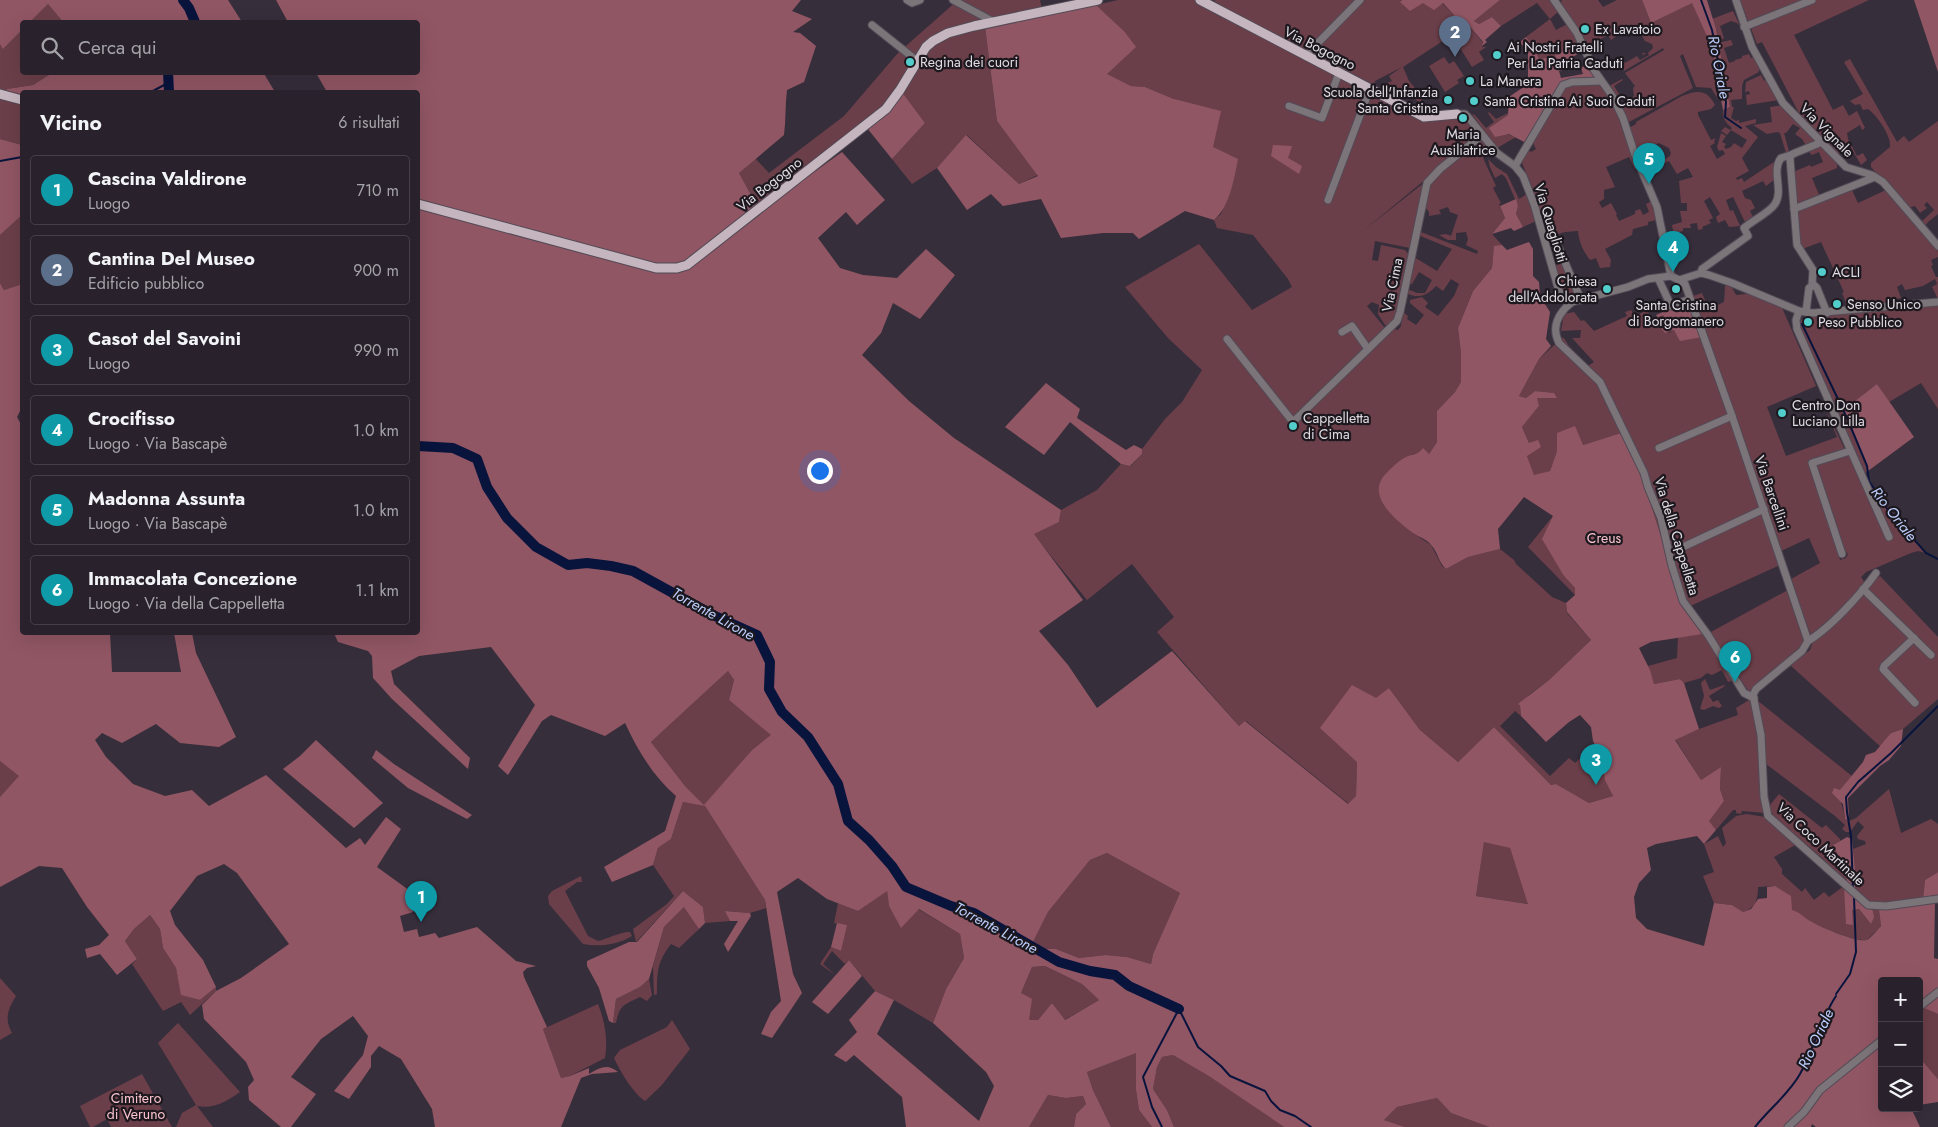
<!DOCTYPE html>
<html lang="it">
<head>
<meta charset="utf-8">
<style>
	body { margin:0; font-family:Jost,sans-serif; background:#352f38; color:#f1f3f6 }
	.controls { position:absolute; right:15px; bottom:15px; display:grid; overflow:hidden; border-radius:5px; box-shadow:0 5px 20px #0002 }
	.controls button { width:45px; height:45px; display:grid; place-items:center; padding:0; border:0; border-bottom:1px solid #453f48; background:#29222c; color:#f1f3f6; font:25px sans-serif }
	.you { position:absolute; left:819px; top:470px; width:18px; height:18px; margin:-12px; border:4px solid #fff; border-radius:50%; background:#1a73e8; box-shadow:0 0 0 8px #1a73e833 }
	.badge { display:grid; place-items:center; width:32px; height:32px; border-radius:50%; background:#8c9099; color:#fff; font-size:16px; font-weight:700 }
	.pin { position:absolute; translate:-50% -41px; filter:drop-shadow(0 1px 2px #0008) }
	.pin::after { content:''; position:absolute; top:26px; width:18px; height:15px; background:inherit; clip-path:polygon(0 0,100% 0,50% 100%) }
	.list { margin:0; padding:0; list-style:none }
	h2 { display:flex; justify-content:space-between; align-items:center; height:65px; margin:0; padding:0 20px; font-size:21px }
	h2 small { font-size:16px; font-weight:400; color:#a5a4a9 }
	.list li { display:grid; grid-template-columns:32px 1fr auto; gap:15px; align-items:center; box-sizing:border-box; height:70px; margin:0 10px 10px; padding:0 10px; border:1px solid #453f48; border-radius:5px }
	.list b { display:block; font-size:19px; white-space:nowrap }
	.list p { margin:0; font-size:16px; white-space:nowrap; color:#a5a4a9 }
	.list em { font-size:16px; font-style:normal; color:#a5a4a9 }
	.icon { flex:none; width:28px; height:28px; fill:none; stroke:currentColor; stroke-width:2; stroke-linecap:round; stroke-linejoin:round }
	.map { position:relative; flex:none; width:1938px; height:1127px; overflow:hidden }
	.search { position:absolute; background:#29222c; box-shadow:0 5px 20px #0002; left:20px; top:20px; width:400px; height:55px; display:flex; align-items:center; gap:12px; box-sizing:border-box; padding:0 18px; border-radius:5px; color:#a5a4a9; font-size:19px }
	.panel { position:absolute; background:#29222c; box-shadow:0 5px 20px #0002; left:20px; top:90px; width:400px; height:545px; border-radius:5px }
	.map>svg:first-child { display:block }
	.green { fill:#6b3f49 }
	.forest { fill:#915664; fill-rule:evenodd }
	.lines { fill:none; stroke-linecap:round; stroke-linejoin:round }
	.stream { stroke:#09143d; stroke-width:2 }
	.river { stroke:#09143d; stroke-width:10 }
	.minor-casing { stroke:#524a56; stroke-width:9 }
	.major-casing { stroke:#524a56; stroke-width:11 }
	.minor { stroke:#7b7478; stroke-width:7 }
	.major { stroke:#c4b5be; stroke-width:9 }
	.poi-dot { fill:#52cdcc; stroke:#1c181e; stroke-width:2 }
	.labels { text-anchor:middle; stroke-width:4.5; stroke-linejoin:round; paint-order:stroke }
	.poi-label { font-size:14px; fill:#e1dce4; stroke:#1c181e; text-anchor:start }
	.street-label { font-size:14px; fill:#e1dce4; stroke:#1c181e }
	.park-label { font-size:14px; fill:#fcc4cf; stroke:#1c181e }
	.water-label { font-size:15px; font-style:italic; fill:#bbcdfb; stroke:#1c181e }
</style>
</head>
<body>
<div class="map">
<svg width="1938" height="1127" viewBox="0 0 1938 1127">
	<rect width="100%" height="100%" fill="#372e3b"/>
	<g class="green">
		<polygon points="958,0 1040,0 1042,9 976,23 920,50 887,102 868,120 758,207 739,173 755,158 769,173 844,116 898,53"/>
		<path d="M1118,0H1196L1376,97L1428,121L1463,117L1478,136L1363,231L1425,182L1410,248L1375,241L1372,260L1378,261L1381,245L1405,250L1409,255L1398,313L1390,326L1385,325L1378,314L1379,305L1372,302L1367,306L1384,327L1398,330L1401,326L1403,312L1408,316L1407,319L1416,325L1424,315L1410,303V300L1422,297L1428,303L1425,307L1438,316L1454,296L1459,284L1451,279L1443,291L1436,286C1427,296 1418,299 1406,293L1407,289L1417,293H1425L1432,280L1419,272L1412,284H1408L1414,257L1437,271L1452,249L1418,235L1421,217L1424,218L1421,232L1477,254L1478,251L1466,245L1468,239L1466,232L1456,233V240H1448L1439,235L1446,234L1451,236L1458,215L1450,212L1448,207L1439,210L1441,214L1429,216V212L1424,206L1431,180L1469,149L1472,152L1474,150L1472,146L1482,141L1491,150L1483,158L1496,186L1493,188L1501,203L1499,204L1505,218L1492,234L1502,245L1494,247L1492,268L1473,291L1458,328L1461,353V382L1455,392L1437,411V442L1429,454C1413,450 1406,458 1394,466L1413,533L1431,545L1442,566L1446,569L1468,557L1500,549L1514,560L1516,564L1552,597L1566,603L1567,613L1591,640L1549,680L1530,694L1520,705L1521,716L1515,711L1500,726L1550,776L1569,758L1575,763L1595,745C1604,762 1605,779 1613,796L1589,803L1556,784L1551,785L1494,727L1458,762L1420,730L1389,688L1376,699L1357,762L1356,796L1349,804L1246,721L1239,726L1157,632L1174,617L1132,564L1087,600L1033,534L1059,522L1061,510L1097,490L1121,464L1131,466L1142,454V449L1165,419L1182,402L1202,370L1168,338L1125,287L1199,244L1252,310L1292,287L1288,279L1253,235L1217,228L1214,220L1221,214L1233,182L1213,147L1174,99L1145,87L1131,86L1106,74L1124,31L1096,5Z"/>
		<polygon points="1214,0 1402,0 1400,1 1442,3 1454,15 1444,28 1459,29 1466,22 1483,43 1482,47 1486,47 1479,52 1484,60 1472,67 1452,35 1403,67 1409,81 1420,94 1422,91 1427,93 1420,102 1385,84 1392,81 1389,76 1402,67 1375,81 1374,86 1269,33 1217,3"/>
		<polygon points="1500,0 1551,0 1559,11 1550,19 1556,30 1571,22 1581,42 1552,57 1539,59 1534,48 1526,37 1550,19 1537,3 1501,26 1492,17 1479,24 1474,21"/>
		<path d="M1562,0H1598L1603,7L1617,0H1642L1651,23L1692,2L1708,35L1719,86L1715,87L1718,99L1711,88L1696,87L1683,54L1680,56L1693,88L1627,123L1607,87L1622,79L1623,80L1614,86L1621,97L1618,99L1623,107L1633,101L1632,98L1634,96L1633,88L1635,86L1625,73L1664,50L1663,48L1624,71L1617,61L1621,58L1625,63L1637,56L1640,60L1644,58L1642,53H1646L1643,55L1644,58L1649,55L1648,53L1653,48L1652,44L1645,41L1637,27L1626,29L1611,40L1608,35L1597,41L1599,46L1589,52L1580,37L1581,34L1590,30L1588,25L1579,29C1571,23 1564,12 1561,2Z"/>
		<polygon points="1740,0 1869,0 1794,35 1833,110 1843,105 1849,116 1857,111 1865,128 1862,130 1860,125 1847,133 1848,139 1857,156 1863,153 1867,160 1861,165 1849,144 1842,148 1843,151 1837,154 1800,115 1762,42 1757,44"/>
		<polygon points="48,4 63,22 30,22"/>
		<path d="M1733,11L1740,26L1737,23L1731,21L1720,26L1724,38L1721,40L1722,42L1731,40L1733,45L1724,48L1729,63L1735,61V60L1742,58V56L1749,54L1751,58L1755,57L1762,69L1758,71L1759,72L1744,80L1742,86V99L1731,100L1732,107H1734L1731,118L1736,121L1739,120V123L1756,119V123L1745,126L1758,137L1742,158L1749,171L1736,178L1737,180L1742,178L1744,182L1774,162L1776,165L1774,180L1766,186L1763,181L1742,191L1745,198L1751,200L1755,208L1750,211L1753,217L1745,222L1733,197L1726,200L1730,211L1733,210L1740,226L1729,227L1725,220L1718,223L1716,217L1720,214L1710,197L1704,201L1713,218L1709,220L1711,223L1702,227L1703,229L1698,230L1697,223L1690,224L1691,228H1683V231L1679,232V235L1674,236L1672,225L1682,222L1680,211H1687V203H1681L1679,181L1693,177L1688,168L1677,174L1669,161L1660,165L1659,163L1670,156L1671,153L1669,148L1659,143L1638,153L1629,128L1636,124V122L1682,96C1697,90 1707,89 1715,105L1711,109L1698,112V115L1711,140L1716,138L1714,141L1715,143L1710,146L1717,159L1725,154L1723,150L1719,151L1717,147L1721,133L1726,136L1722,142L1726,144L1724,147L1726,149L1731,147L1734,143L1742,148L1747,140L1731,130L1727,135L1721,131L1725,127L1730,130L1732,128C1725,122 1723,119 1723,110L1730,107L1716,29L1712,19Z"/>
		<polygon points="985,27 997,121 1038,175 1019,184 967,135 937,168 912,184 892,159 925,123 902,92 930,48 950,35"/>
		<polygon points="22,30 22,72 52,73 33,85 7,89 5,92 0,91 0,44 4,48"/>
		<polygon points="1444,57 1449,64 1454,61 1464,76 1457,80 1459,83 1445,92 1429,66"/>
		<path d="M1850,59L1897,142L1904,136L1909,142L1938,121V214L1928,222L1924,228L1920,223L1934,210L1927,202L1924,205L1927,208L1920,213L1915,206L1908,208L1871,167V163L1890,147C1892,137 1877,115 1868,109L1863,110L1860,104L1855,105L1850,101L1863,94L1844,62Z"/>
		<polygon points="1761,75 1764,81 1767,79 1779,100 1747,105 1746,95 1750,94 1749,91 1745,92 1746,82"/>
		<path d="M1602,84L1621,118L1638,167L1635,169L1629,157L1606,167L1615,187L1604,190V199L1599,202L1602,208L1611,203L1617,214L1616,215L1619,221L1635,214V211L1640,209L1643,215L1649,212L1646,204L1652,201L1660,219L1648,222V225L1633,229L1632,235L1605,249L1611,260L1610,267L1600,268L1596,258L1590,260C1583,251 1579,242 1578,231L1565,232L1552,236L1551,242L1554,246L1548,249L1533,189L1522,163L1528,150L1531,152L1536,149L1533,143L1564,86L1567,85Z"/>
		<polygon points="0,99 22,105 22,145 0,139"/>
		<polygon points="1777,106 1783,106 1817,142 1807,147 1802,139 1795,134 1800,128 1793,124 1786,133 1784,133 1789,151 1792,151 1786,153 1780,133 1777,132 1767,134 1753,125 1772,122 1770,107"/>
		<polygon points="1489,112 1496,119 1508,113 1508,115 1489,128 1516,137 1497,148 1472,114 1475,115 1486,128 1494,122 1488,113"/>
		<polygon points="1821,144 1837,161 1837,168 1812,178 1820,197 1796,206 1793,172 1810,165 1811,167 1823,162 1819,152 1812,155 1809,152 1792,159 1797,153"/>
		<polygon points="1488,159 1496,167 1507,174 1519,199 1527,194 1536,221 1523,227 1516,214 1518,206 1506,178 1502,174 1495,178 1490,167"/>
		<polygon points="1851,188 1858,203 1888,189 1938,247 1938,257 1931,260 1933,265 1931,266 1936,277 1938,277 1938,299 1932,287 1937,284 1935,279 1923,286 1905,290 1902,284 1897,287 1901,298 1895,299 1896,304 1848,308 1842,293 1844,292 1821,242 1802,249 1797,232 1796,210"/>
		<polygon points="22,215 22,284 4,290 0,283 0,235"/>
		<path d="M1561,263L1578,297L1574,298C1561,293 1555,278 1556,265Z"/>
		<polygon points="1728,284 1730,284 1736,295 1755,293 1780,303 1816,386 1767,407 1786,456 1837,437 1823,404 1845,450 1809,462 1839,551 1838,553 1840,560 1846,558 1848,554 1844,550 1816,464 1848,453 1892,537 1851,450 1799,326 1801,320 1810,315 1861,313 1938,305 1938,409 1921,383 1889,402 1877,384 1843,410 1867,466 1868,471 1863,475 1911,537 1926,553 1918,551 1911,553 1866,572 1861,577 1867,586 1811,636 1791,579 1820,563 1809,538 1781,551 1693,296 1702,293 1707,305 1711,303 1713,307 1724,302 1725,286"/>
		<polygon points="1631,310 1636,316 1647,310 1655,324 1661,321 1659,317 1663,314 1667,324 1661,327 1669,333 1674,330 1702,337 1780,565 1688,607 1669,563 1640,470 1621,433 1583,445 1557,451 1550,471 1534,476 1527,456 1529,443 1522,427 1539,406 1536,398 1557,398 1553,393 1535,391 1526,398 1519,396 1539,359 1562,338 1564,338 1569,346 1588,366 1594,362 1572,338 1580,338 1581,330 1561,331 1564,314 1574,312 1581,321 1584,320 1594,331 1627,316 1625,312"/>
		<polygon points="1553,516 1564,576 1575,588 1575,595 1528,547"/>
		<polygon points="1880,576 1938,637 1938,699 1903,729 1891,733 1881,747 1790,665 1810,650 1813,641 1863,592 1933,659 1935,656 1865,589"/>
		<polygon points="1788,590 1804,639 1803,644 1749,692 1709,633 1734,680 1728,682 1722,670 1712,675 1707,673 1701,678 1684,683 1680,679 1654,684 1648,666 1677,658 1678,637 1709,633"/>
		<polygon points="728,671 734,680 729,700 772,735 752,750 705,806 765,900 766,908 750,913 726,911 730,921 705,923 703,907 683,891 636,942 633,929 667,904 674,896 653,865 658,848 671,839 683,802 704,805 685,786 651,742"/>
		<polygon points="1705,679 1710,690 1724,685 1725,686 1709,696 1713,702 1718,700 1722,706 1719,708 1713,706 1704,710 1700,709 1704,696 1701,683"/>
		<polygon points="1749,700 1753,702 1757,717 1765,813 1742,811 1741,814 1736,813 1736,810 1733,810 1716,830 1708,821 1724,801 1720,789 1721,767 1701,780 1675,739 1699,729 1738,715 1736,708"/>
		<path d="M1758,701L1852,776C1833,798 1841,793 1845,819L1849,821L1856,818L1889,789L1901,833L1931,819L1938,824V872L1925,880L1923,899L1884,905L1871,903L1855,889L1856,878L1853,849L1866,844L1865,841L1858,839L1857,836L1864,827L1858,821L1850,832H1846L1842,829L1845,825L1835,816L1766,764L1765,745Z"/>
		<polygon points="0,761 20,776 0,797"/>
		<polygon points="1779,794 1822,828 1826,825 1840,839 1840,841 1833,845 1839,857 1846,861 1847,883 1821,857 1777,820 1769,810 1770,805"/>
		<path d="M1747,814L1765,817L1797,844L1774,857L1782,869V874L1802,892L1805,888L1814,900L1824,892L1829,897L1844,886L1852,910L1859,909L1871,924L1872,908L1879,910L1881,926L1867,940C1853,941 1826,929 1813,923C1805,919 1800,913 1791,910L1774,886L1758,887C1758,900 1755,908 1743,912L1732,905L1714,903L1703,876L1714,872L1704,844L1718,836L1723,847L1726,843L1722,828L1736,816Z"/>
		<polygon points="1484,841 1510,848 1529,904 1476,896"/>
		<polygon points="1107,853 1180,893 1153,954 1151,964 1127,957 1106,955 1079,958 1056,949 1037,949 1032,944 1048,912 1090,860"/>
		<path d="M581,876L582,882H577L565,891L588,936L598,941C607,939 622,931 630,932L632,936C617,945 600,947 583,944L549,904L548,896L552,891Z"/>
		<polygon points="887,890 889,906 901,927 918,909 960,934 964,958 946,989 933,1023 894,1000 875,991 849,960 845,964 832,951 823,964 835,975 820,964 831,947 841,951 846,925 834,923 838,903 858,911"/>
		<path d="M685,906L699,929L679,948L671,944C657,962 657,972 657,994L654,995L653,966L664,927Z"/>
		<polygon points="150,915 160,929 163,948 176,968 182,995 200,1000 216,987 216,991 190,1015 181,1002 163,1011 132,964 137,959 125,941 134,929"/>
		<polygon points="1045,966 1082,984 1099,1000 1064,1020 1052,1003 1038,1020 1028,1020 1026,997 1021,993 1032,967"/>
		<path d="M0,978L16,996C8,1009 4,1019 12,1033L0,1040Z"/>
		<path d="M649,979L652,995L647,1001L640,997C624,1005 620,1004 616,1023H613L616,999L640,987Z"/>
		<path d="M598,1004C605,1022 608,1039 605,1058L570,1076L561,1078L543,1029Z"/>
		<polygon points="1919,1006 1938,1014 1938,1079 1919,1057"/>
		<path d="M672,1020L690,1049L661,1086L645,1101C633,1093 620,1071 614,1058L620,1050L667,1027Z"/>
		<path d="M178,1023L240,1092C226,1102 214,1109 197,1106L213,1127H176L182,1113L196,1105L158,1043Z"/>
		<polygon points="1137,1052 1136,1090 1139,1110 1152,1127 1111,1127 1093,1090 1087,1072"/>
		<polygon points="1173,1055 1209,1075 1284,1127 1174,1127 1167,1110 1153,1089 1157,1067 1162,1057"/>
		<polygon points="142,1074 172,1127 111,1127 107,1119 93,1127 90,1127 80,1106"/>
		<polygon points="1048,1095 1066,1098 1083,1096 1086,1104 1076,1114 1074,1127 1029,1127"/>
		<polygon points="1437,1098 1451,1113 1489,1127 1405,1127 1384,1120 1397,1107"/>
	</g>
	<g class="forest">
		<polygon points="0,0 228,0 242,22 63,22 48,4 30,22 22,22 22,30 3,49 0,44"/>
		<path d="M276,0H801L792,11L812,19L793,32L800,33L816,46L804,82L787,90C785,105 786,120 784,135L739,173L760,211L842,152L885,200L857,225L846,212L818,238L840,268L863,275L897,278L926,249L955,275L920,319L893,303L881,333L862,355L909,401L954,438L1061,510L1059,522L1034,534L1083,600L1039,631L1068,665L1097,708L1172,651L1239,726L1245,721L1348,804L1356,796L1357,762L1320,728L1352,685L1376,698L1389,688L1420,730L1458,762L1494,727L1551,785L1556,784L1589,803L1613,796L1605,780L1601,757L1593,741L1591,727L1580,715L1569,722L1546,742L1521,716L1520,705L1518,704L1549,680L1591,640L1567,612L1566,603L1575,595V588L1564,576L1542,539L1553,516L1524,497L1498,529L1500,549L1468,557L1446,569C1439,563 1438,553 1432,546C1428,540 1419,537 1413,533C1397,521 1368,498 1383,477C1389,470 1398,461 1406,457C1412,454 1418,455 1423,448L1429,454L1437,442V411L1455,392L1461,382V353L1458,328L1473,291L1492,268L1494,246L1502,245L1507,250L1529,242L1533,249V276L1539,282L1540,296L1550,312L1546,339L1551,346L1539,359L1519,396L1526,398L1535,391L1554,393L1557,398H1537L1539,406L1522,427L1529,443L1538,440L1541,447L1527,456L1534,475L1550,471L1557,451V433L1575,426L1583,445L1621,433L1640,471L1678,589L1697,620L1705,625L1709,633L1651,642L1639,648L1650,670L1654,684L1680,679L1684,683L1699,729L1675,740L1701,780L1721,767L1720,789L1724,801L1709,821L1716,830L1704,844L1697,836L1656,844L1647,848L1651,870L1639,883L1634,897L1636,918L1647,929L1704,946L1714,903L1732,905L1743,912L1751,909L1758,899L1767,898V887L1775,886L1791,896L1792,910C1800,912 1804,918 1812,922C1820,927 1858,943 1867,940C1871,938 1877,930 1881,926L1879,910L1935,902L1934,958L1938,959V1014L1919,1006V981H1882V1108H1911L1920,1127H1816L1812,1124L1811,1127H1489L1451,1113L1437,1098L1397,1107L1384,1120L1405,1127H1284L1209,1076L1173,1055L1162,1057L1157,1067L1153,1089L1167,1110L1174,1127H1152L1139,1110L1136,1090V1053L1087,1072L1093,1090L1111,1127H1074L1076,1114L1086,1104L1083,1096L1066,1098L1048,1095L1029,1127H906L902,1097L854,1055L846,1062L834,1055L857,1032L849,1020L875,991L894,1000L877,1034L979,1121L994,1086L986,1072L933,1023L946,989L964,958L960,934L919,909L901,928L889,906L887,891L858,911L827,899L798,878L777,892L793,974L802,993L772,1038L761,1034L771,1012L781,1001L765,900L705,806L683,802L671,839L658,848L653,865L612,882L604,867L665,831L676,796C653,776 638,751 625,723L605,736L551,715L542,721L508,775L498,766L535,705L491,647L419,656L391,671L394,684L470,758L468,769L392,699L373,678L372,656L368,651L338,642L334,633L418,632V92H327L316,73L418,72V22H288ZM728,671L734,680L729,700L771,735L752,750L704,805L685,786L651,742ZM1484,842L1510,848L1528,904L1476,896ZM1107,853L1180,893L1153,954L1151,964L1127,957L1106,955L1079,958L1056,949H1037L1032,944L1048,912L1090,860ZM1045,966L1082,984L1099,1000L1065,1020L1052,1003L1038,1020H1029L1032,999L1021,993L1032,967Z"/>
		<polygon points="1402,0 1500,0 1474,21 1479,24 1492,17 1501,26 1485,40 1487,42 1482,46 1483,42 1466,22 1452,35 1444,27 1454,15 1443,3 1434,10 1423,3 1410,11 1400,2"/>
		<polygon points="1642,0 1707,0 1716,29 1730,107 1723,110 1711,45 1692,3 1651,23"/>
		<polygon points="1914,0 1938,0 1938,72"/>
		<path d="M1096,5L1124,31L1136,47L1107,74L1131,86L1145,87L1174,99L1221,111L1213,147L1238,159C1234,179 1230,206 1214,220L1185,211L1139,239L1133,233H1103L1061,238L1041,199L1003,206L991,194L967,210L937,168L966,135L1019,184L1038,176L997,121L985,27Z"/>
		<polygon points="1526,37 1534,48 1539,59 1552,57 1581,42 1584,50 1571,58 1572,68 1559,71 1561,78 1583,74 1581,68 1591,62 1596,78 1573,78 1563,82 1526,143 1509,134 1495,137 1489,128 1508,115 1509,97 1528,84 1528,53 1520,42"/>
		<polygon points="263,72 275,92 22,92 22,96 5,92 7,89 33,85 52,73"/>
		<polygon points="902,92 925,123 892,159 867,128"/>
		<polygon points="0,139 22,145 22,215 0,235"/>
		<polygon points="1273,145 1292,146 1288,158 1302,166 1299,174 1271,156"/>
		<polygon points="1516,199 1518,206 1516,214 1523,227 1514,231 1511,228 1492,234 1505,218 1500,206"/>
		<path d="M0,283L4,290L22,284V407L17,417L22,426V632L110,633L112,672H181L174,633H192L196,653L236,737L219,747L180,743L156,724L122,743L102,733L95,740L106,757L133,784L165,796L192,790L209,806L266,775L346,848L360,838L365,845L386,817L401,829L377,867L417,896H426L430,898L432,905L428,909L422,907L421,904L412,906L413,912L400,916L404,932L417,929L419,937L435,933L439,938L477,927L516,961L536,966L527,968L523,972L524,977L547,1027L543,1029L561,1078L570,1076L589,1068V1074C600,1068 607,1063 618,1072L592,1074L581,1078L561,1127H435L432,1109L401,1059L379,1046L371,1056V1067L349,1099L334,1091L363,1055L368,1036L353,1016L321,1039L291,1077L316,1094L291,1127H281L249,1100L248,1087L254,1080L246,1062L204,1019L202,1005L216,991L241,978L289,944L237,873L224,864L197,876L170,911L175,925L203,960L216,987L200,1000L181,995L176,968L163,948L160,929L150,915L134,929L125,941L137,959L117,975L100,954L87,958L85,949L99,945L109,935L87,907L62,868L39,866L0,887V797L19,776L0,761Z"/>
		<polygon points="1689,301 1702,337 1680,341 1674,330 1665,333 1661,328 1667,324 1663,315 1659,317 1661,321 1660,321 1656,315"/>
		<polygon points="1046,383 1080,409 1077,418 1126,450 1134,445 1142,449 1142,454 1130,466 1121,464 1070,422 1044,455 1005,427"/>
		<polygon points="1877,384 1914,437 1868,471 1843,410"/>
		<polygon points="1903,729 1901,746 1889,760 1880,766 1848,798 1849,821 1845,819 1843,804 1832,793 1834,788 1840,790 1863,762 1866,755 1875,752 1891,733"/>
		<polygon points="316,740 383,803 354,828 283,769 300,756"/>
		<polygon points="376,750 394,764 472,815 467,819 408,788 372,758"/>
		<polygon points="1847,837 1852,839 1856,878 1855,889 1847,883 1846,861 1839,857 1833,845"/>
		<polygon points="1938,872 1938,897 1923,899 1925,880"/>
		<polygon points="1844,886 1872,908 1874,917 1871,924 1859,909 1852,910 1853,925 1846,924"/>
		<polygon points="683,891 703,907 705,923 699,929 684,907 664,927 649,979 640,987 616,999 613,1023 609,1021 599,988 587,966 587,961 629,942 637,942"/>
		<polygon points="725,911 750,913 751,916 728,952 724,944 738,921 730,921"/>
		<polygon points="837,923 847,925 841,951 831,947"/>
		<polygon points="849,960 862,976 828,1014 812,1002"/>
		<polygon points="1919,1057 1938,1079 1938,1102 1919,1105"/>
	</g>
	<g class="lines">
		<g class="stream">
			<polyline points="1701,0 1712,30 1726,102 1725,117 1741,128"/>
			<polyline points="151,92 168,83"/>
			<polyline points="0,161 22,157"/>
			<polyline points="1802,324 1847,418 1867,466 1869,481 1888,510 1926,553 1938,559"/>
			<polyline points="1853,889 1851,836 1847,812 1846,797 1858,782 1891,753 1938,706"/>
			<polyline points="1836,994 1850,974 1856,952 1854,897"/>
			<polyline points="1179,1009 1198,1047 1221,1066 1230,1076 1265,1091 1271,1101 1280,1110 1295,1116 1311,1127"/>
			<polyline points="1162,1127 1152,1107 1143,1077 1179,1009"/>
			<path d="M1755,1127C1769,1109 1789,1094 1800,1074C1814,1049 1820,1020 1836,996"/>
		</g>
		<g class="river">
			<polyline points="183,0 189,8 195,22"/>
			<polyline points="168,72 169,92"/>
			<polyline points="418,446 453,448 477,459 487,487 507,518 536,547 568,565 587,563 611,566 633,571 713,615 757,635 770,662 769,689 782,712 808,737 838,784 848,821 869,840 892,866 906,887 951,906 974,913 1059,962 1090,971 1115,975 1129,986 1179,1009"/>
		</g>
		<defs>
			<g id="minor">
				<polyline points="907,0 912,3 920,0"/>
				<polyline points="953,0 994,22"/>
				<polyline points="1554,0 1577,33 1594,70 1613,97 1623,118 1635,155 1657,207 1671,276"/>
				<polyline points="1736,0 1752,47 1783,103 1846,167 1872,175 1883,182 1938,246"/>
				<polyline points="872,25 916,60"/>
				<polyline points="1744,27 1812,0"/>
				<polyline points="1305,56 1360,0"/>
				<polyline points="1289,106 1322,118 1339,73"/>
				<polyline points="1457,114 1465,114 1468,117 1497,153 1515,166 1523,176 1534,204 1559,291 1566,299 1572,302 1628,287 1648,279 1671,276 1679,280 1701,273 1709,275 1732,283 1799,311 1813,313 1938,302"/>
				<polyline points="1515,166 1563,85 1572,82 1601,81"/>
				<polyline points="1328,200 1370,89"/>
				<polyline points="1794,209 1875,177"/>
				<polyline points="1558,246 1581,300"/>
				<path d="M1701,273L1702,269L1748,236L1744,228C1752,221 1770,212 1775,204C1784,190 1771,171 1781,158L1791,155"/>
				<polyline points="1658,278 1671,306 1690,299"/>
				<polyline points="1679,280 1685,284 1732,416 1808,641 1802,651 1756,689 1753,695 1761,735 1764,797 1768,816 1868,905 1886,906 1938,899"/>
				<polyline points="1812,285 1813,270 1797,245 1790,159 1791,155 1795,153 1822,142"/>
				<path d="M1572,302C1558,313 1551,327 1559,343L1600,382L1644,473L1648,487L1661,518L1672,566L1683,601L1708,635L1744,693L1754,698"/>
				<polyline points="1799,311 1796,320 1797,329 1889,537"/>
				<polyline points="1806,312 1809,288 1814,285 1817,288 1827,313"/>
				<polyline points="1342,332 1352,326 1368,349"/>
				<polyline points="1227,339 1293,422 1397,321 1400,312 1427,183 1440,169 1482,135"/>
				<polyline points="1659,448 1732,416"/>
				<polyline points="1683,547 1764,509"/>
				<polyline points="1842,554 1812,463 1850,451"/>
				<polyline points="1863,589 1931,655"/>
				<polyline points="1914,638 1884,666 1883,669 1915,703"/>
				<path d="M1808,641C1830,628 1861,594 1876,573"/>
				<polyline points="1919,1007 1938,992"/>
				<polyline points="1788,1127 1804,1112 1820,1090 1882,1040"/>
			</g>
			<g id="major">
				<polyline points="1200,0 1424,117 1457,114"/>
				<polyline points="0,94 22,100"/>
				<polyline points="418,204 656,268 677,268 687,265 886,109 900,90 926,47 933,41 948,33 974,26 1098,0"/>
			</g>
		</defs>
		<use href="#minor" class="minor-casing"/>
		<use href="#major" class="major-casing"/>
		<use href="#minor" class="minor"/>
		<use href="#major" class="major"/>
	</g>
	<g class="poi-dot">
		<circle cx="1585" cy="29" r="5"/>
		<circle cx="1497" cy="55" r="5"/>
		<circle cx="910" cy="62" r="5"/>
		<circle cx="1470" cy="81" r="5"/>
		<circle cx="1448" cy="100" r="5"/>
		<circle cx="1474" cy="101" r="5"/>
		<circle cx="1463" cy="118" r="5"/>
		<circle cx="1822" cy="272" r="5"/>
		<circle cx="1607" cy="289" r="5"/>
		<circle cx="1676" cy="289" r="5"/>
		<circle cx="1837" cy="304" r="5"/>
		<circle cx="1808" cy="322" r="5"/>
		<circle cx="1782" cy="413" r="5"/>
		<circle cx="1293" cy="426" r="5"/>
	</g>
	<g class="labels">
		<g class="poi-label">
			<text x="1595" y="34">Ex Lavatoio</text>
			<text x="1507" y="52">Ai Nostri Fratelli<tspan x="1507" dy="16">Per La Patria Caduti</tspan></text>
			<text x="920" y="67">Regina dei cuori</text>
			<text x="1480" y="86">La Manera</text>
			<text x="1438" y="97" text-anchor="end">Scuola dell'Infanzia<tspan x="1438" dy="16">Santa Cristina</tspan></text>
			<text x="1484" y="106">Santa Cristina Ai Suoi Caduti</text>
			<text x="1463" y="139" text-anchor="middle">Maria<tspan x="1463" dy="16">Ausiliatrice</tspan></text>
			<text x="1832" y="277">ACLI</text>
			<text x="1597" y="286" text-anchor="end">Chiesa<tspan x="1597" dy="16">dell'Addolorata</tspan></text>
			<text x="1847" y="309">Senso Unico</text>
			<text x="1676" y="310" text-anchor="middle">Santa Cristina<tspan x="1676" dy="16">di Borgomanero</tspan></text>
			<text x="1818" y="327">Peso Pubblico</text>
			<text x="1792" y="410">Centro Don<tspan x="1792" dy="16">Luciano Lilla</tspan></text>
			<text x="1303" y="423">Cappelletta<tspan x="1303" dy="16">di Cima</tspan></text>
		</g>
		<g class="street-label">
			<text transform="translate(1320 48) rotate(27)" y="5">Via Bogogno</text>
			<text transform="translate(1827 130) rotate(45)" y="5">Via Vignale</text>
			<text transform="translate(769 184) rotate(-38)" y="5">Via Bogogno</text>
			<text transform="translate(1551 223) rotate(73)" y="5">Via Quagliotti</text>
			<text transform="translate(1392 285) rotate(-78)" y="5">Via Cima</text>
			<text transform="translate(1772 493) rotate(71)" y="5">Via Barcellini</text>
			<text transform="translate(1677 536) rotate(73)" y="5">Via della Cappelletta</text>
			<text transform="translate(1821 844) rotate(43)" y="5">Via Coco Martinale</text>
		</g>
		<g class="park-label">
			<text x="1604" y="543">Creus</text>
			<text x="136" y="1103">Cimitero<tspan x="136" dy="16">di Veruno</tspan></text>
		</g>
		<g class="water-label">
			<text transform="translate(1719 67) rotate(79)" y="5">Rio Oriale</text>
			<text transform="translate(1894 514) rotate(52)" y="5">Rio Oriale</text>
			<text transform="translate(713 614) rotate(29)" y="5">Torrente Lirone</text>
			<text transform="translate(996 928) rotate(28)" y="5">Torrente Lirone</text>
			<text transform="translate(1816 1039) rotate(-65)" y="5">Rio Oriale</text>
		</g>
	</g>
</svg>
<div class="controls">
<button>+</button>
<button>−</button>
<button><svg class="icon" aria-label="layers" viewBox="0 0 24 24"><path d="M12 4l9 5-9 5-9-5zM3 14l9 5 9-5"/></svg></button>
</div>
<div class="you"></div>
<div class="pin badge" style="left:421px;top:922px;background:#0f9aa8">1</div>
<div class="pin badge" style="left:1455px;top:57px;background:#5c6f8a">2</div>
<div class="pin badge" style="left:1596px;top:785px;background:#0f9aa8">3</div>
<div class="pin badge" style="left:1673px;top:272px;background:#0f9aa8">4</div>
<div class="pin badge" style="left:1649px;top:184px;background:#0f9aa8">5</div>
<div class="pin badge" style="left:1735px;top:682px;background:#0f9aa8">6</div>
<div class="search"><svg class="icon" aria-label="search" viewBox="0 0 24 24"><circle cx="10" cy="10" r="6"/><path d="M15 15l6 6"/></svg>Cerca qui</div>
<section class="panel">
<h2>Vicino<small>6 risultati</small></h2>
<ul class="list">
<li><span class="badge" style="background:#0f9aa8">1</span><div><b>Cascina Valdirone</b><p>Luogo</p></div><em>710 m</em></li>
<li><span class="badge" style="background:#5c6f8a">2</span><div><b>Cantina Del Museo</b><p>Edificio pubblico</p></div><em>900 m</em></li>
<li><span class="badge" style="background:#0f9aa8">3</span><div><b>Casot del Savoini</b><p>Luogo</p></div><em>990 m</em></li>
<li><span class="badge" style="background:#0f9aa8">4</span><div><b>Crocifisso</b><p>Luogo · Via Bascapè</p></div><em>1.0 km</em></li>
<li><span class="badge" style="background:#0f9aa8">5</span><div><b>Madonna Assunta</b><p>Luogo · Via Bascapè</p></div><em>1.0 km</em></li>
<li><span class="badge" style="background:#0f9aa8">6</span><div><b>Immacolata Concezione</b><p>Luogo · Via della Cappelletta</p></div><em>1.1 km</em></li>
</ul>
</section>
</div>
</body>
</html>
